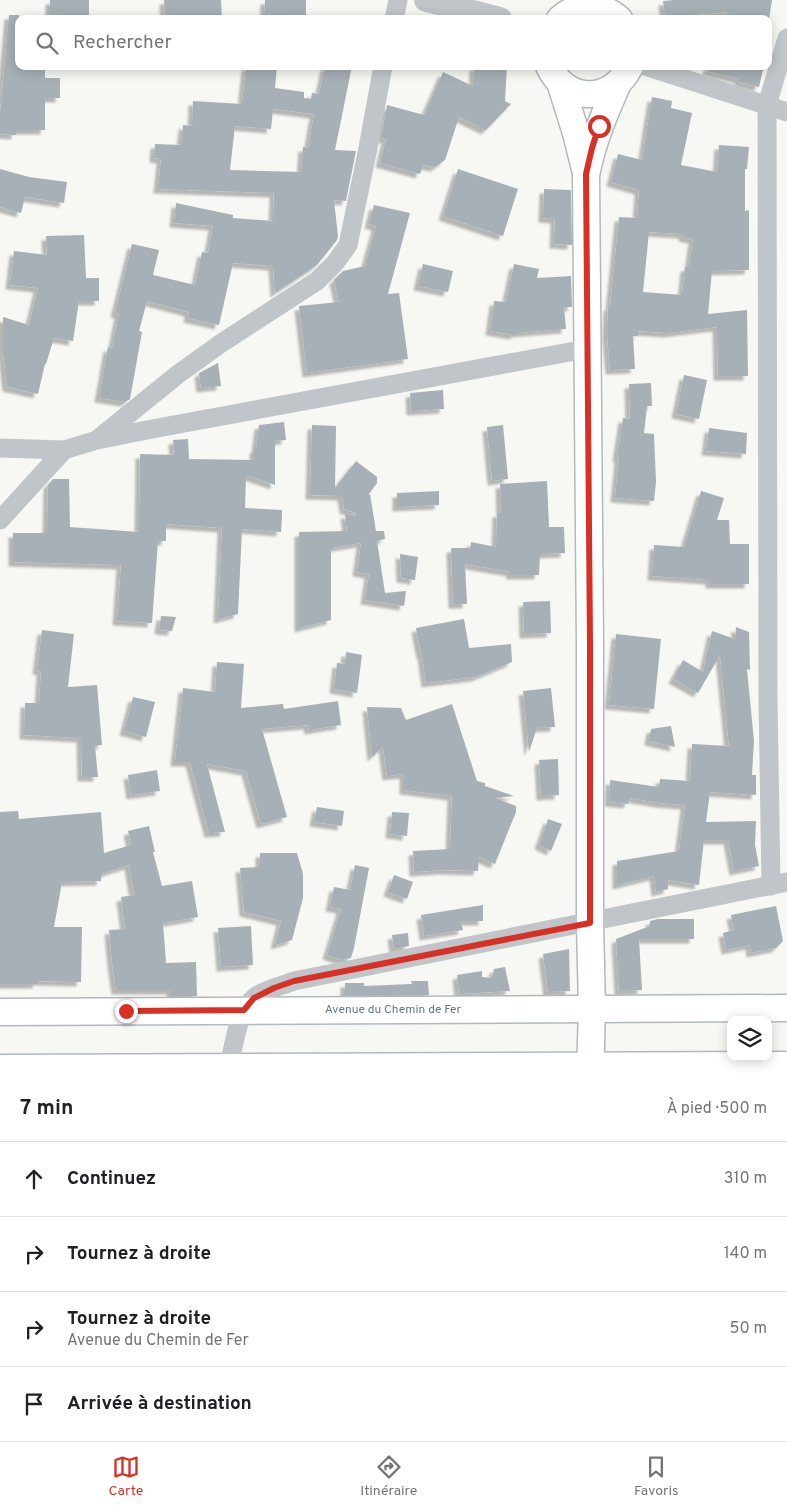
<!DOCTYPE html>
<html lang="fr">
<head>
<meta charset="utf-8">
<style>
	body { margin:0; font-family:Overpass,sans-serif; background:#f6f6f6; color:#202124 }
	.controls { position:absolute; right:15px; bottom:15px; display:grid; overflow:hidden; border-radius:10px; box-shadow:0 2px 12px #0003 }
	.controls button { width:45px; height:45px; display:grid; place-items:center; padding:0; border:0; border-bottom:1px solid #e0e0e0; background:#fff; color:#202124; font:25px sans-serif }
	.stop { position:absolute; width:15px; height:15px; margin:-11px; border:4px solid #d93025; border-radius:50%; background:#fff }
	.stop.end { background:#d93025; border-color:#fff; box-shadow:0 1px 5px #0008 }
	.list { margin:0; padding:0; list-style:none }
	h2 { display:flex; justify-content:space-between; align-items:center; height:65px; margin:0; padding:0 20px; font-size:21px }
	h2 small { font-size:16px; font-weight:400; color:#757577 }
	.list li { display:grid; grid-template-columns:32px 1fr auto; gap:15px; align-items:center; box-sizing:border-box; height:75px; padding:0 20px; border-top:1px solid #e0e0e0 }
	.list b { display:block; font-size:19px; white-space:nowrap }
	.list p { margin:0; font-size:16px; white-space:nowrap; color:#757577 }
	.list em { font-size:16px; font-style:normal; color:#757577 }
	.icon { flex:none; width:28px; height:28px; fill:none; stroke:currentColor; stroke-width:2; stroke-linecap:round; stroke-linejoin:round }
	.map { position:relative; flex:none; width:787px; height:1076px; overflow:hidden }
	.search { position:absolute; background:#fff; box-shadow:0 2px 12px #0003; left:15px; right:15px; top:15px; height:55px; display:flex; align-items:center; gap:12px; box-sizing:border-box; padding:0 18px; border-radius:10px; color:#757577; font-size:19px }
	.sheet { height:365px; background:#fff }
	nav { display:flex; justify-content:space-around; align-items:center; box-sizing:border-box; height:70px; border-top:1px solid #e0e0e0; background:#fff; font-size:14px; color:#757577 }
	nav a { display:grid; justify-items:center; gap:2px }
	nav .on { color:#d93025 }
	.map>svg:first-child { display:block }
	.building { fill:#a7b0b6; fill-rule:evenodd; filter:url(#shadow) }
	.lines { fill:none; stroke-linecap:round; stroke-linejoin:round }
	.secondary-casing { stroke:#b2b9bd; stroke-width:29 }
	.minor { stroke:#c0c5c9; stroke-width:19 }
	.tertiary { stroke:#c0c5c9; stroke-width:24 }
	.secondary { stroke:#fff; stroke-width:26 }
	.route { stroke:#d93025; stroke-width:6 }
	.labels { text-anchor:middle; stroke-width:5; stroke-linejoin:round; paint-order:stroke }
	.street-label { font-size:12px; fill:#657986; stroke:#fff }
</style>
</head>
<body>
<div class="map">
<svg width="787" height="1076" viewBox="0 0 787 1076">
	<defs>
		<filter id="shadow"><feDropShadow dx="-4.5" dy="4.5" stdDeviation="1" flood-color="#0004"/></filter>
	</defs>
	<rect width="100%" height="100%" fill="#f7f7f4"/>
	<g class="building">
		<polygon points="50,0 89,0 89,16 50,18"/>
		<polygon points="164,0 221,0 222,19 165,19"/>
		<polygon points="265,0 306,0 306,19 264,19"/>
		<polygon points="674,0 772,0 769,19 726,19 727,12 665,18 663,1"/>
		<polygon points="9,15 19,15 19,66 45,66 45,78 60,78 60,98 45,98 45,130 16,130 16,135 0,134 0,114"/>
		<path d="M246,66H277L275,88L304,92V98L311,99L312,93L319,94L325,66H352L335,150L356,151L346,201L334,200L338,236L337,240L317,265L275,293L273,266L233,263L219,325L188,318L189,312L147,301L139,331L142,332L130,399L125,402L99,398L108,347L112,348L119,314L115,313L132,244L159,250L153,275L195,285L202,252L208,253L213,226L174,223L176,203L233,215V218L273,221L274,193L158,189L161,159L154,158L155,144L181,145L183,125L192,126L193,101L242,104ZM273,109L314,114L308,148L303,147L301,172L230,170L235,126L271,129Z"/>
		<polygon points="474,66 507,66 505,101 511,104 486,130 459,117 445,160 435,167 423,165 420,174 380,163 386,139 381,138 387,105 424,115 443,72 473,86"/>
		<polygon points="708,66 764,66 759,87 739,82 739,79 707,71"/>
		<path d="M652,97L672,101L671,108L692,113L681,165L717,172L719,145L749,147L747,169H745V211L749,210V270L712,271L708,314L747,310L748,376H718L717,327L668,333L638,331V336H633L635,369L610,370L607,335L608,307H610L619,217L637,218L639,190L611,182L618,154L642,160ZM649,232L683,234V237L693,239L689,267H685L682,295L643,292Z"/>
		<polygon points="0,169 29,177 67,182 64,203 25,197 21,213 0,207"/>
		<polygon points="458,169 518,189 503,236 443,216"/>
		<polygon points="544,189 571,190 572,245 554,244 555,219 543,218"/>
		<polygon points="374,205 410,213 388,294 399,293 408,359 307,373 299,306 339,302 334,280 343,271 365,266 376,226 369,224"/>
		<polygon points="84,235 86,278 99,278 99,301 79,301 73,341 54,338 46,364 45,364 38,394 7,387 3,352 3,317 29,325 38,288 10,285 14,251 47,255 46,236"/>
		<polygon points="423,264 453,271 448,292 418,286"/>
		<polygon points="514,264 539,269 537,278 571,276 572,307 564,307 566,329 515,333 515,335 490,331 494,301 506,302"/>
		<polygon points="218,363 221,386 201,388 199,373"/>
		<polygon points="684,375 707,380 699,419 676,414"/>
		<polygon points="651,383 652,406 647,406 644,433 654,434 656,482 654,501 615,498 619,458 617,457 623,418 630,419 629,384"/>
		<polygon points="443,390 444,409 411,411 410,393"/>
		<polygon points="284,422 286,440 275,441 275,485 246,475 245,508 282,510 282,516 281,532 242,529 238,614 218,619 222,528 166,524 166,541 158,541 152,623 117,621 121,565 13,562 13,533 47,533 48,485 53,479 69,479 70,527 139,532 140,454 174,455 173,440 188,439 189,459 254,460 254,449 256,449 259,425"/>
		<polygon points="312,425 336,426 335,488 356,461 377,477 377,483 368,495 370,494 376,531 384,531 385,539 377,541 385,593 406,591 404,606 365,600 369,574 357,572 361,543 331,548 331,620 299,628 299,532 347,531 345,514 356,515 356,513 344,509 342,496 310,495"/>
		<polygon points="503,425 508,479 492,481 487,427"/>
		<polygon points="709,428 747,433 746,454 706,451"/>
		<polygon points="547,481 549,527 564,527 565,553 540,554 539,575 511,575 511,572 465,564 467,604 453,604 451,548 470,548 471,542 496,547 497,513 501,513 500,484"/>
		<polygon points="439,491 439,505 397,507 397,493"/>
		<polygon points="701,491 724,498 717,520 729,520 730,544 749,544 749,584 710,584 710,580 652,576 654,545 684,547"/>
		<polygon points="400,554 418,557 415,580 401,578"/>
		<polygon points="550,601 551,633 524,634 523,602"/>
		<polygon points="161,616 176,617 172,631 159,630"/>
		<polygon points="464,619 469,648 511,644 512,662 476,677 426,683 422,654 421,654 416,628"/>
		<polygon points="736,627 749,632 750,670 747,669 754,741 752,775 756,775 756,795 710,792 706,822 756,821 755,845 759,866 734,871 728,840 704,840 699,885 668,880 668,889 656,892 654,876 617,885 617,861 679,851 685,805 660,803 630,798 628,804 609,802 610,780 659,787 660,779 690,781 692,744 729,746 720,655 698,693 673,679 683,660 703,672 712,631 735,639"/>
		<polygon points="42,630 74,634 68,687 97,685 102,745 95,746 98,777 82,777 81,738 24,735 25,703 39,703 41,671 37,670"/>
		<polygon points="616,634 661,639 654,709 609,705"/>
		<polygon points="346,652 362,655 357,693 334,689 337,663 345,664"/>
		<polygon points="217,662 244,664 241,708 283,704 284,709 338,701 341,725 309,730 308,725 262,729 287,817 261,824 246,771 207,764 225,832 209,833 190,762 175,762 183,688 215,692"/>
		<polygon points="551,688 555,727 538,728 538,725 529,752 523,691"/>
		<polygon points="133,697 155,702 146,737 124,731"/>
		<polygon points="452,704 477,781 485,783 485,786 514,796 495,798 516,806 516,812 495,864 479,857 478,871 445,870 414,872 413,851 450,849 452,796 404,790 404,774 387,776 383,747 372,757 367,707 401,708 406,720"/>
		<polygon points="671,726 675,747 649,741 651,729"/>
		<polygon points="558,759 559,795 541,796 539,760"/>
		<polygon points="157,770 160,791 131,795 128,775"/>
		<polygon points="317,807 344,811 342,826 314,822"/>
		<polygon points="18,811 19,819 101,812 104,853 131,845 128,831 149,826 155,852 153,852 162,886 192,881 198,917 163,923 166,963 196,962 197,996 171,996 171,990 116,990 112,963 109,930 125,929 121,897 134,895 129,865 101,874 101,881 62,882 54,927 82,927 81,982 37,981 37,984 0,984 0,812"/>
		<polygon points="392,812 409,813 407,836 390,834"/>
		<polygon points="548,819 562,824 551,851 539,845"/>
		<polygon points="260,853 297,853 303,874 303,898 292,940 275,945 281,921 244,912 240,868 260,867"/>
		<polygon points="355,865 369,868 354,948 351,958 342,960 327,955 341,909 330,907 334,887 350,890"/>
		<polygon points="394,875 413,882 407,899 388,892"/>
		<polygon points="483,905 483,921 461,921 463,930 424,936 421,915"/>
		<polygon points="776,906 783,941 776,948 751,953 750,945 726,950 723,933 734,930 731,915"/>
		<polygon points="658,919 694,919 694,939 639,939 642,990 619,991 616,939 650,926 650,921"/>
		<polygon points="251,926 253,965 221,967 218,928"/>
		<polygon points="408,933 409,946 394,949 392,935"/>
		<polygon points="569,949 570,991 548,992 543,954"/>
		<polygon points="505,967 510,991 459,994 457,975 482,971 482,977 492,978 494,969"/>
		<polygon points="411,981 428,981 429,995 345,995 345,983 364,983 364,986 412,984"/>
	</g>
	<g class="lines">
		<defs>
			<g id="secondary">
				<path d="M560,19C577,3 602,4 619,19"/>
				<path d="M549,66C566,104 613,103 630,66"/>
				<polyline points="560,82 576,133 585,169"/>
				<polyline points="0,1012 787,1008"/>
				<polyline points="0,1068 787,1065"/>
				<path d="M590,1076L592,1009L590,923V644L586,175C593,140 604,115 618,83"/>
			</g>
		</defs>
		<use href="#secondary" class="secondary-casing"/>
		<g class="minor">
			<polyline points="394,19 398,0"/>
			<polyline points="645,66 787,112"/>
			<polyline points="98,439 177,375 220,344 317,281 335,263 348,245 368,148 383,66"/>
			<polyline points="0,448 64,450 97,440 152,429 586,349"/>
			<polyline points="0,520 64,450"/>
			<polyline points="771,886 768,698 767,105 787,38"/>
			<path d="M226,1076C234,1054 235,1012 255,997C266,989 282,986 294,981L787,882"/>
		</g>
		<polyline class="tertiary" points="426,0 500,19"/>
		<use href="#secondary" class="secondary"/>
	</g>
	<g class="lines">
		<polyline class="route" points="126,1011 244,1010 254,998 274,988 294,981 590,923 590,644 586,174 592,148 599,126"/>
	</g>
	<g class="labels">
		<g class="street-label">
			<text x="393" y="1013">Avenue du Chemin de Fer</text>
		</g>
	</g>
</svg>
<div class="controls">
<button><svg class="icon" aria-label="layers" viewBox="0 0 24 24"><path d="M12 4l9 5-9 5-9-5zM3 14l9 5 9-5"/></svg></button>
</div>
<div class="stop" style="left:599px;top:126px"></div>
<div class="stop end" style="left:126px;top:1011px"></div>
<div class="search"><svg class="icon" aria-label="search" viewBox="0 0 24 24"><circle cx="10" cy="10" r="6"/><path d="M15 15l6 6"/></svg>Rechercher</div>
</div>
<section class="sheet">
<h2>7 min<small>À pied · 500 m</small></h2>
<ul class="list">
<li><svg class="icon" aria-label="ahead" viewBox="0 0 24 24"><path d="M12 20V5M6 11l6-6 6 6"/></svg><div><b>Continuez</b></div><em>310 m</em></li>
<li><svg class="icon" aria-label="right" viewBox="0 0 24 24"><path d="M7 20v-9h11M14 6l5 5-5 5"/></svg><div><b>Tournez à droite</b></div><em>140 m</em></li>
<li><svg class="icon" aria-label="right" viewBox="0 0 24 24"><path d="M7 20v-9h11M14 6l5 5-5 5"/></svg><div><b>Tournez à droite</b><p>Avenue du Chemin de Fer</p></div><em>50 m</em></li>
<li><svg class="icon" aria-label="arrive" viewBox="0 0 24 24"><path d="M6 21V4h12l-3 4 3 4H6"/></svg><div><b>Arrivée à destination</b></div></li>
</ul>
</section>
<nav>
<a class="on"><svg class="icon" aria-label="map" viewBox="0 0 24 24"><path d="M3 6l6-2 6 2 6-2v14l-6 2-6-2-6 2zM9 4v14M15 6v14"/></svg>Carte</a>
<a><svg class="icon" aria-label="directions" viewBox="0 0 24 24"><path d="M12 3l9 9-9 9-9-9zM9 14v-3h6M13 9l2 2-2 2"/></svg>Itinéraire</a>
<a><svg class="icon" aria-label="saved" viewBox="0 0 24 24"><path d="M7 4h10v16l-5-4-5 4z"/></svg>Favoris</a>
</nav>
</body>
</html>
